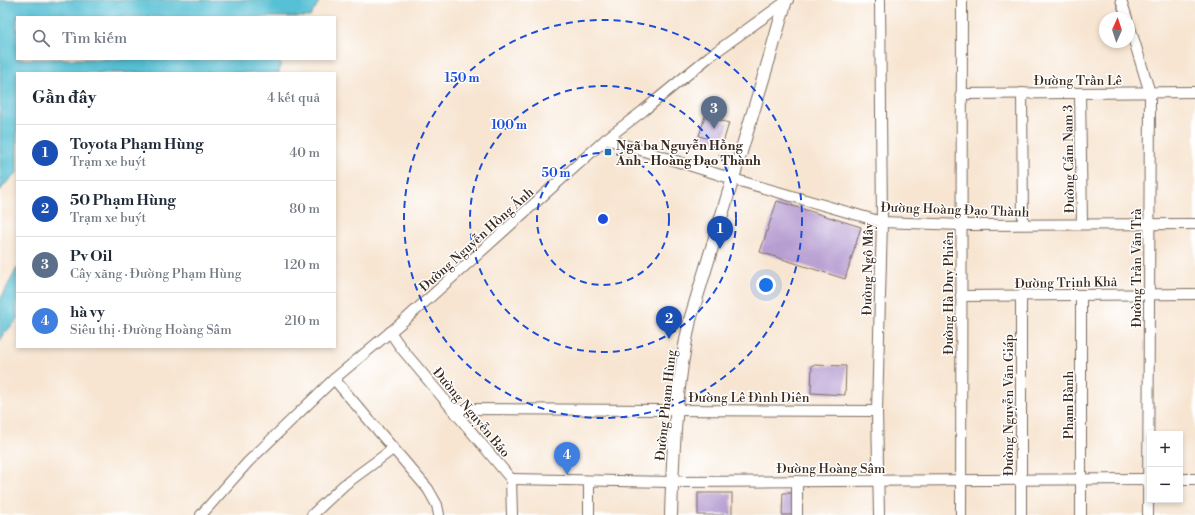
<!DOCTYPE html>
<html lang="vi">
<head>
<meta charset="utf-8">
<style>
	body { margin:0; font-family:"Libre Bodoni",serif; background:#f6f6f7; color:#1f2937 }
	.controls { position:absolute; right:12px; bottom:12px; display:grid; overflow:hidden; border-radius:0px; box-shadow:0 2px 6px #0003 }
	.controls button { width:36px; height:36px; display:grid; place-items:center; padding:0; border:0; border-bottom:1px solid #e0e1e3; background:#fff; color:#1f2937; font:20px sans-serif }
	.compass { position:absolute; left:1099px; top:12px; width:36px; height:36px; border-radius:50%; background:#fff; box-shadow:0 2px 6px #0003; rotate:3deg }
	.you { position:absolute; left:766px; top:285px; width:14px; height:14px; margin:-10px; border:3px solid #fff; border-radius:50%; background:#1a73e8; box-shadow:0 0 0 6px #1a73e833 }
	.badge { display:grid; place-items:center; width:26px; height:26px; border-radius:50%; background:#1f6fb2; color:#fff; font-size:13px; font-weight:700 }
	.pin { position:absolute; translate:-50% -33px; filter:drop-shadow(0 1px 2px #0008) }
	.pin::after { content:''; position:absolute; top:21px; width:14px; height:12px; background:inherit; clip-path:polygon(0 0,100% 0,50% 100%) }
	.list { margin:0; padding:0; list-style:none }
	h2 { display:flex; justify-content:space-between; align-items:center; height:52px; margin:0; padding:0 16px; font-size:17px }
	h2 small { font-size:13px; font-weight:400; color:#747a83 }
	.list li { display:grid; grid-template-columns:26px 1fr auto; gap:12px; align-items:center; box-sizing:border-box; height:56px; padding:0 16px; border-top:1px solid #e0e1e3 }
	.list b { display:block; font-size:15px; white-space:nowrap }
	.list p { margin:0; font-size:13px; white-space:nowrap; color:#747a83 }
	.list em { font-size:13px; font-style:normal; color:#747a83 }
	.icon { flex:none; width:22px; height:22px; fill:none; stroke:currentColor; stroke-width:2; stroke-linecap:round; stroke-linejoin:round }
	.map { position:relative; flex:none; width:1195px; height:515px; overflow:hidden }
	.search { position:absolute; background:#fff; box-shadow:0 2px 6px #0003; left:16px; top:16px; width:320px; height:44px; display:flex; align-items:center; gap:10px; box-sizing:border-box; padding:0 14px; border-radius:0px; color:#747a83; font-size:15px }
	.panel { position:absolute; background:#fff; box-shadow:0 2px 6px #0003; left:16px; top:72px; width:320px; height:276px; border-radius:0px }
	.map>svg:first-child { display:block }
	.water { fill:#57c0d4; stroke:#497579 }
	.building { fill:#b79ed1 }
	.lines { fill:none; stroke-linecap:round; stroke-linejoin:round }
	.minor-casing { stroke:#7d6b5d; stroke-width:12 }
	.major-casing { stroke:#7d6b5d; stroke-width:14 }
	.minor { stroke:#fff; stroke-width:10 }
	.major { stroke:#fff; stroke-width:12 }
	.ring { fill:none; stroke:#1d4ed8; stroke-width:2; stroke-dasharray:7 5 }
	.poi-dot { fill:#1f6fb2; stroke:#fff; stroke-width:1.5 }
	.labels { text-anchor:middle; stroke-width:3; stroke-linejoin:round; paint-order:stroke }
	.street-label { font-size:13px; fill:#3b2a1e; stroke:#fff }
	.poi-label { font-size:13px; font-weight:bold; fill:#3b2a1e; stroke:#fff; text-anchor:start }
	.centre { fill:#1d4ed8; stroke:#fff; stroke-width:2 }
	.ring-label { font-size:12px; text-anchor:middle; font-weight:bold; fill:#1d4ed8; stroke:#fff; stroke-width:3; stroke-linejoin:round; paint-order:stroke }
</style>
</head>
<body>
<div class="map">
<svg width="1195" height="515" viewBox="0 0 1195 515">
	<rect width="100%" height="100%" fill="#fff"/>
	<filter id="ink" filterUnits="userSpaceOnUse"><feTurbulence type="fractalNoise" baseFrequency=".025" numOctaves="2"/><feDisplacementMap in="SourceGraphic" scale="8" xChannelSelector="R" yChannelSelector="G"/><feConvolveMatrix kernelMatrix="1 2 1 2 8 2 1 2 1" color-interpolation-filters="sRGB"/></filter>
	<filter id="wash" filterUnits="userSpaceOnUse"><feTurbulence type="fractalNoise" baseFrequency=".012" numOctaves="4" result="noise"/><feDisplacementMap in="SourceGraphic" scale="16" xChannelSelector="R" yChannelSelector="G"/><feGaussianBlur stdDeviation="0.9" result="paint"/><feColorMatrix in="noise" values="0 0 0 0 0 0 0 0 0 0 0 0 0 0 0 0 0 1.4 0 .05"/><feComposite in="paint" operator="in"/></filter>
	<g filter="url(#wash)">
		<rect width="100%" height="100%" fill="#f7e5d1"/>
		<g class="water">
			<polygon points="0,0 318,0 319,2 310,17 17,17 17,59 279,59 281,64 279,73 17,73 17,173 6,183 0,191"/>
			<polygon points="17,268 17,320 3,335 0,341 0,300"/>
		</g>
		<g id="blocks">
			<g class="building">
				<polygon points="705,116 729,123 723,143 699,136"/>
				<polygon points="777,201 861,227 845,279 760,252"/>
				<polygon points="812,365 846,366 845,395 811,393"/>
				<rect x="698" y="493" width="34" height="22"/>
				<polygon points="783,493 795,493 795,515 782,515"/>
			</g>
		</g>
	</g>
	<g filter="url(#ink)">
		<use href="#blocks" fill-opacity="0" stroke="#7d6b5d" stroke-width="1"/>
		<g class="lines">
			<defs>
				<g id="minor">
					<polyline points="1121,0 1127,18"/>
					<polyline points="1129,24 1150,93 1148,515"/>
					<polyline points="1022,93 1023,224"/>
					<polyline points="1080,93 1082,224"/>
					<polyline points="961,94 1195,92"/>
					<polyline points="606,139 733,179 882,222 962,225 1195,224"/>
					<polyline points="1081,295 1081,515"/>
					<polyline points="961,296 1195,294"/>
					<polyline points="390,332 402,349 511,479 512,515"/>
					<polyline points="334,379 428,489 437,505 439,515"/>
					<polyline points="453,409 877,411"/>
					<polyline points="511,479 672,482 1150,479"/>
					<polyline points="1180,479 1195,479"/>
					<polyline points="589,481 589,515"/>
					<polyline points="201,515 248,462 334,379 407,318 606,139 643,111 710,56 788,0"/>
					<polyline points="312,515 344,485 393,449"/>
					<polyline points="797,515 797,481"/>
					<polyline points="879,515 877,411 882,222 880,0"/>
					<polyline points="961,515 962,0"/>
					<polyline points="1021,515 1021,295"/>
				</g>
				<path id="major" d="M671,515C673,450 676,384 690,320L770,56L786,0"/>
			</defs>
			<use href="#minor" class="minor-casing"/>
			<use href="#major" class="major-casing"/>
			<use href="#minor" class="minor"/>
			<use href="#major" class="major"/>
		</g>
	</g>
	<g class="ring">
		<circle cx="603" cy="219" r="66"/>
		<circle cx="603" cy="219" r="133"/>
		<circle cx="603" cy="219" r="199"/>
	</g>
	<rect class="poi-dot" x="604" y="148" width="8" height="8" rx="2"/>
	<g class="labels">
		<g class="street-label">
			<text x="1078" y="85">Đường Trần Lê</text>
			<text transform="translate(1068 159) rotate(-91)" y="5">Đường Cẩm Nam 3</text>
			<text transform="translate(955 209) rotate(2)" y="5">Đường Hoàng Đạo Thành</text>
			<text transform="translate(476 239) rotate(-42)" y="5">Đường Nguyễn Hồng Ánh</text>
			<text transform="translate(1136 268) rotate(-90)" y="5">Đường Trần Văn Trà</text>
			<text transform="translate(867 269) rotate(-89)" y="5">Đường Ngô Mây</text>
			<text transform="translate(1066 282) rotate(-1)" y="5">Đường Trịnh Khả</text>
			<text transform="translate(948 293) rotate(-90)" y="5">Đường Hà Duy Phiên</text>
			<text x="749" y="402">Đường Lê Đình Diên</text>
			<text transform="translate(665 405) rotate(-84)" y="5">Đường Phạm Hùng</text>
			<text transform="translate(1008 405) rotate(-90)" y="5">Đường Nguyễn Văn Giáp</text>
			<text transform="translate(1068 405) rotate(-90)" y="5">Phạm Bành</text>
			<text transform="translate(472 412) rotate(50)" y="5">Đường Nguyễn Bảo</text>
			<text x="831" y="473">Đường Hoàng Sâm</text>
		</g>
		<g class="poi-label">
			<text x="616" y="150">Ngã ba Nguyễn Hồng<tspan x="616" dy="15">Ánh - Hoàng Đạo Thành</tspan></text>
		</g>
	</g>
	<circle cx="603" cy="219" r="6" class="centre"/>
	<g class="ring-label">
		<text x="462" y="82">150 m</text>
		<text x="509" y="129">100 m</text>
		<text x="556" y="177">50 m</text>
	</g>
</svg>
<div class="controls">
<button>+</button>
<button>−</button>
</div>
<svg class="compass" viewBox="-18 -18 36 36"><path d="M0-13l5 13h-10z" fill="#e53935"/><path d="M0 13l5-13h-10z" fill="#747a83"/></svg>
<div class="you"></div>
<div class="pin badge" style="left:720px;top:249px;background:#1a4fb4">1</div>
<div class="pin badge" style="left:669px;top:339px;background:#1a4fb4">2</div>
<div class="pin badge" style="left:714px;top:129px;background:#5c6f8a">3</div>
<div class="pin badge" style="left:567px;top:475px;background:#3f7fe0">4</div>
<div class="search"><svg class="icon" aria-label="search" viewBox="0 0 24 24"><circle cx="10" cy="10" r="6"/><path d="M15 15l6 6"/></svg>Tìm kiếm</div>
<section class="panel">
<h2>Gần đây<small>4 kết quả</small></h2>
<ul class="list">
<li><span class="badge" style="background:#1a4fb4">1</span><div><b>Toyota Phạm Hùng</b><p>Trạm xe buýt</p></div><em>40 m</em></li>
<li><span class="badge" style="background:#1a4fb4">2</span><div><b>50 Phạm Hùng</b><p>Trạm xe buýt</p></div><em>80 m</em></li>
<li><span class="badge" style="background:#5c6f8a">3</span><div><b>Pv Oil</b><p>Cây xăng · Đường Phạm Hùng</p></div><em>120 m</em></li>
<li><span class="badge" style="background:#3f7fe0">4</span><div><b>hà vy</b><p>Siêu thị · Đường Hoàng Sâm</p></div><em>210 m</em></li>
</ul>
</section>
</div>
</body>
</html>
